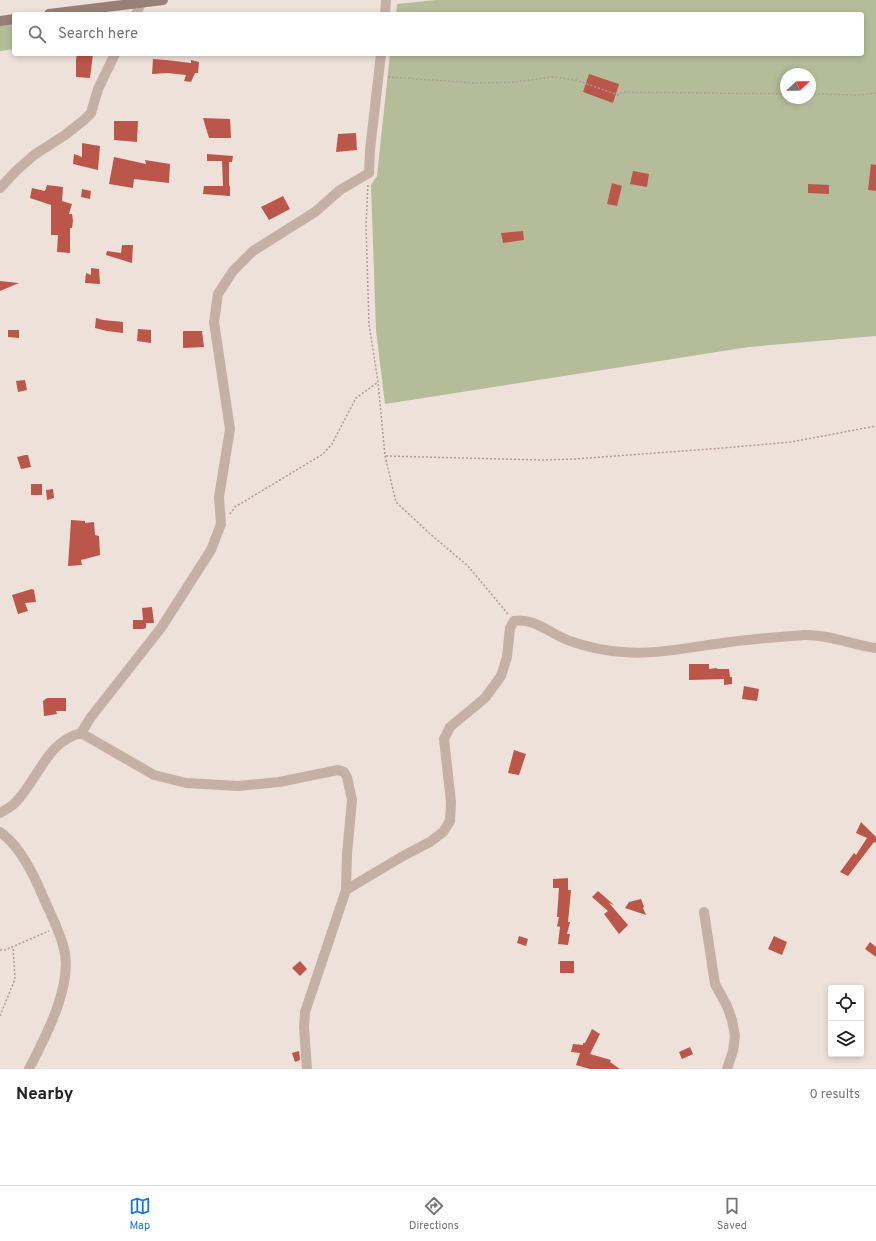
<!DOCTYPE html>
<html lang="en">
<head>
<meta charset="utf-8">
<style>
	body { margin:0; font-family:Overpass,sans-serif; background:#f6f6f6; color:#202124 }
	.controls { position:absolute; right:12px; bottom:12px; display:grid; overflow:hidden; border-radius:4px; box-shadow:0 2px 6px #0003 }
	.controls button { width:36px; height:36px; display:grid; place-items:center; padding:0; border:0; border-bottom:1px solid #e0e0e0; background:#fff; color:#202124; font:20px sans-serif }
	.compass { position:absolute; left:780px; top:68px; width:36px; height:36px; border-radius:50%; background:#fff; box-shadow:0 2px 6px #0003; rotate:69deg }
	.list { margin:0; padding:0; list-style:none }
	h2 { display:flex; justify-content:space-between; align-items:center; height:52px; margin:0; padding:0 16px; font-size:17px }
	h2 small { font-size:13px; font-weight:400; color:#757577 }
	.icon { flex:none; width:22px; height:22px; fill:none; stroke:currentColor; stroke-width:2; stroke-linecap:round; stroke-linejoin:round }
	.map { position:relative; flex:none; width:876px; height:1069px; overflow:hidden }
	.search { position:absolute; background:#fff; box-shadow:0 2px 6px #0003; left:12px; right:12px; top:12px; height:44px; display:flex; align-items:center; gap:10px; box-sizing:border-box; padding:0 14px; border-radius:4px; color:#757577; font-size:15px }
	.sheet { height:116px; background:#fff }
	nav { display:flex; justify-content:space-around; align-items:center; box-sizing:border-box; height:56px; border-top:1px solid #e0e0e0; background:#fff; font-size:11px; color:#757577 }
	nav a { display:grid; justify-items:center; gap:2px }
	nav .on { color:#1a73e8 }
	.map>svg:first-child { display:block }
	.green { fill:#b5bc9a; fill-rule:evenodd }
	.building { fill:#bb564b }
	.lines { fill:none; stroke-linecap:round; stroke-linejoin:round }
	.path { stroke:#b19a91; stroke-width:1.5; stroke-dasharray:2 2; stroke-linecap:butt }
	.street { stroke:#c5b0a6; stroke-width:10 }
	.secondary { stroke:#987f78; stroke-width:10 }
</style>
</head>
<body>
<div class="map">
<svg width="876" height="1069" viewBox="0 0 876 1069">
	<rect width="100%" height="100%" fill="#eee1d9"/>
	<g class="green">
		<path d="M436,0H876V336L749,347L385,404L376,330L371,185L377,176L390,54H862V14H396L397,4ZM786,74H810V98H786Z"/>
		<polygon points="14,22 14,49 0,51 0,24"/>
	</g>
	<g class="building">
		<polygon points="77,54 93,54 90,78 76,77 76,60"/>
		<polygon points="153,59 166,60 191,63 191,60 199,62 198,73 195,73 191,82 184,81 186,75 167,73 152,74"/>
		<polygon points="589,74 619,84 613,103 583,92"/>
		<polygon points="203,118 230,119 231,138 209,138"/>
		<polygon points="114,121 138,121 137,142 114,140"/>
		<polygon points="356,133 357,150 336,152 338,134"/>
		<polygon points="82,143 100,146 98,170 73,164 74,154 82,157"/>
		<polygon points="207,154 233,156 232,162 229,162 229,186 230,186 230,196 203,194 204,186 223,186 222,161 207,161"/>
		<polygon points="114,157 146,164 145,160 170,164 169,183 134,179 133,188 109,184"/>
		<polygon points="871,164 876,165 876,191 868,190"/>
		<polygon points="633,171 649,174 647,187 630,184"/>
		<polygon points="612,183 622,186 617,206 607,204"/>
		<polygon points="808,184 829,185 829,194 808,193"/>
		<polygon points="47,185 63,187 62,201 72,204 69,214 72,214 73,221 72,228 70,228 70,253 57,252 58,235 51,235 51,205 30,198 32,188 45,191"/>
		<polygon points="82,189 91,191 90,199 81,197"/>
		<polygon points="283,196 290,209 269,220 261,207"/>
		<polygon points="523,231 524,240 503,243 501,233"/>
		<polygon points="122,245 133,245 132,263 106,255 107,251 121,253"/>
		<polygon points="91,268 99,269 100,284 85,283 86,273 91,275"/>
		<polygon points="0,281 19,283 0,291"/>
		<polygon points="96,318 103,320 123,322 123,333 107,331 95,328"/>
		<polygon points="138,329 151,330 151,343 137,341"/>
		<polygon points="8,330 19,330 19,338 8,337"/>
		<polygon points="183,331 202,331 204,347 183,348"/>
		<polygon points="25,380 27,390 18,392 16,381"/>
		<polygon points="25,455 28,455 31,467 21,469 17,457"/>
		<rect x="31" y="484" width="11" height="11"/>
		<polygon points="53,489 54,498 47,500 46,490"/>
		<polygon points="71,520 85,521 85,523 94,522 95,535 99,536 100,555 81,560 82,565 68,566"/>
		<polygon points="32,589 34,590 36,602 25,603 28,611 18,614 12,595"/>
		<polygon points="152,607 154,623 146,623 146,628 143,629 133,629 133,620 143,620 142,608"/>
		<polygon points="689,664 709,664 709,669 717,668 717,669 729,669 730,677 732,677 732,684 724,685 724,679 689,680"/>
		<polygon points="744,686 759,689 757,701 742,699"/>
		<polygon points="47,698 66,698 66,711 56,711 57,714 44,716 43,701"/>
		<polygon points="514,750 526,754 519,775 508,773"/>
		<polygon points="861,822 876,837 876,843 874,842 848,876 840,872 854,853 856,855 867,838 856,833"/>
		<polygon points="568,878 568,890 571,890 568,922 570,922 567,934 570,934 568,945 558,944 560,927 557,926 559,917 557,917 559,888 553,888 553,879"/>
		<polygon points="598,891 614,905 609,903 628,925 619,934 604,914 608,911 592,897"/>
		<polygon points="641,899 644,907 643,908 646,915 625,908 629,902"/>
		<polygon points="519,936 528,939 526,946 517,943"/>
		<polygon points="774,936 787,942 782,955 768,949"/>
		<polygon points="870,942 876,947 876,957 865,949"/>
		<polygon points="300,961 307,969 300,976 292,968"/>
		<rect x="560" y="961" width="14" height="12"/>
		<polygon points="592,1029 600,1034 590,1054 611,1060 610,1062 620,1069 590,1069 576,1065 580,1053 571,1052 573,1044 583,1045 583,1043 585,1043"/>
		<polygon points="690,1047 693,1054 682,1059 679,1052"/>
		<polygon points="299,1051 300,1060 295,1062 292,1053"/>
	</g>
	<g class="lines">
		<g class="path">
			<polyline points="388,77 477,83 515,82 553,77 576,80 618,95 623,92 786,94"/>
			<polyline points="810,94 859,95 876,93"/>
			<polyline points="368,185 366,225 369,324 378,382 385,456 396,502 429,533 468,566 508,614"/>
			<polyline points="386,456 541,460 575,459 723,448 791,442 876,426"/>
			<polyline points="230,514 235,507 323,454 332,444 356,398 378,382"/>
			<polyline points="0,950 5,950 49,931"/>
			<polyline points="0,1016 15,979 13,947"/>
		</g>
		<g class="street">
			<polyline points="136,14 141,3"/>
			<polyline points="385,14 386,0"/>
			<polyline points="0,188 16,171 34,155 65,135 84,120 91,113 98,89 115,54"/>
			<polyline points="81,733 91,717 161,628 211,550 221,524 219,497 230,429 214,322 218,294 233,271 253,251 315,212 340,190 369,173 370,150 381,54"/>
			<path d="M0,813C5,810 11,807 15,803C38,780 46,742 81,733L154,775L186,783L238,786L279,782L338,770L344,772L347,777L352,800L347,854L346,890L305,1012L304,1027L307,1069"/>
			<path d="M0,832C19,845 32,871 41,892C48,909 58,927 63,945C75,982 46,1036 29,1069"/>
			<path d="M346,890L403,856L430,842L443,832L450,821L451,802L444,739L450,727L485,698L501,676L507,657L510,628L514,621C534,617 552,635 570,641C587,647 606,651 623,652C657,655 689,647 723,643C750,639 778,637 804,635C828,634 853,645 876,648"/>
			<polyline points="704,912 715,984 727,1006 732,1020 735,1036 733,1051 727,1069"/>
		</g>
		<g class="secondary">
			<polyline points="49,14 163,0"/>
			<polyline points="0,21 14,19"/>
		</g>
	</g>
</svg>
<div class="controls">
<button><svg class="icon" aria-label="locate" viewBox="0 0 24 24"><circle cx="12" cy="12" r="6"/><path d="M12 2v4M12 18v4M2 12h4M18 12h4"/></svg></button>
<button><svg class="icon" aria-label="layers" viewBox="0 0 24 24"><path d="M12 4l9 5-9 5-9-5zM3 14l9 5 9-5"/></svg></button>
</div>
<svg class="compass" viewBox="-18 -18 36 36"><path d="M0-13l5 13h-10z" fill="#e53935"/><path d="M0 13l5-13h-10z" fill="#757577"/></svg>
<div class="search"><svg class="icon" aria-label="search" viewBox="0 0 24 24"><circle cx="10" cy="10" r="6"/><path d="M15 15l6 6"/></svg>Search here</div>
</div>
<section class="sheet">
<h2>Nearby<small>0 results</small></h2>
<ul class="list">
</ul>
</section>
<nav>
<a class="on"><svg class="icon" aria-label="map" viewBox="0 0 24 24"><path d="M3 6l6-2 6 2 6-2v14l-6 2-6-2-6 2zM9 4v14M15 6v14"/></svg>Map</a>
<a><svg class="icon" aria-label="directions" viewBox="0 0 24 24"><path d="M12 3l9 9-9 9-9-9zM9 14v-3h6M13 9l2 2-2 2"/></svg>Directions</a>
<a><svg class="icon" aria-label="saved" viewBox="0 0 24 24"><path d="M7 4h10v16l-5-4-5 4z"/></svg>Saved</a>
</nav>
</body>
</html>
